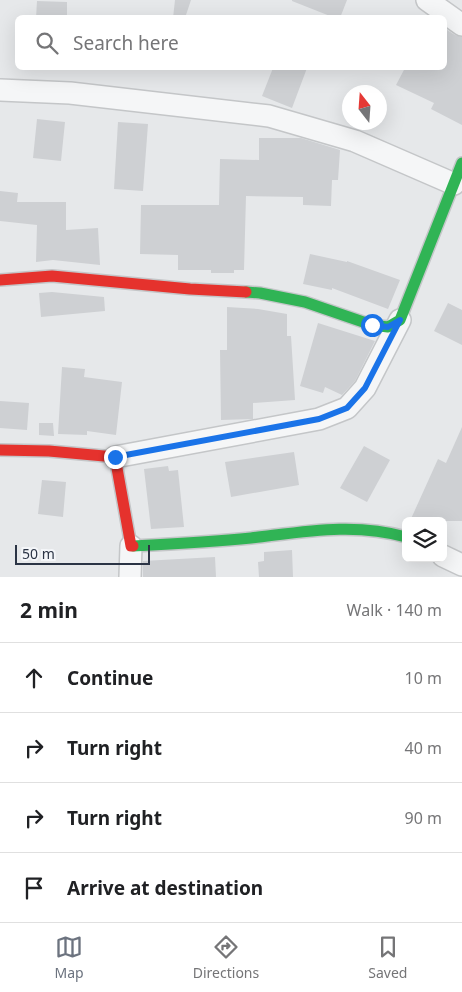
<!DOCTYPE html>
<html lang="en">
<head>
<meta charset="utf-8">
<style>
	body { margin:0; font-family:"Noto Sans",sans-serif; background:#f2f2f2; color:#202124 }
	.controls { position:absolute; right:15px; bottom:15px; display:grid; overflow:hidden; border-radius:8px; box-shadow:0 5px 20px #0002 }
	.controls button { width:45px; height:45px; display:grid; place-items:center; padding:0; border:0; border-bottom:1px solid #e0e0e0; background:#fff; color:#202124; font:25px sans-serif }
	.compass { position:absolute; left:342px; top:85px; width:45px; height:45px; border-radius:50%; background:#fff; box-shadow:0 5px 20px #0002; rotate:343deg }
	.scale { position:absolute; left:15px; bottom:12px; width:135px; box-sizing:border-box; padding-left:5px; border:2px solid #2b3445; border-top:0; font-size:14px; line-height:18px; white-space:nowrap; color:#2b3445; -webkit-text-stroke:4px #f4f6f9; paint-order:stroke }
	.stop { position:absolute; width:15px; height:15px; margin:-11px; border:4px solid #1a73e8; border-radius:50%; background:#fff }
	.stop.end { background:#1a73e8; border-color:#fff; box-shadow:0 1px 5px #0008 }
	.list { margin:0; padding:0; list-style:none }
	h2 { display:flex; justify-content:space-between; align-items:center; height:65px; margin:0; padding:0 20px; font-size:21px }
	h2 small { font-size:16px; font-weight:400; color:#757577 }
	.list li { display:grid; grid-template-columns:32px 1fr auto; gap:15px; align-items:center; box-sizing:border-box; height:70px; padding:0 20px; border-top:1px solid #e0e0e0 }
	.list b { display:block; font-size:19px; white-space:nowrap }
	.list em { font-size:16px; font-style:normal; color:#757577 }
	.icon { flex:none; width:28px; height:28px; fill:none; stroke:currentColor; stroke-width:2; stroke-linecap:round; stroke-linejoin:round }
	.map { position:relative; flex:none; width:462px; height:577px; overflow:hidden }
	.search { position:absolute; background:#fff; box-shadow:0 5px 20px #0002; left:15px; right:15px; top:15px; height:55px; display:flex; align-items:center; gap:12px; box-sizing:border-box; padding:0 18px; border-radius:8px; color:#757577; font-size:19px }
	.sheet { height:345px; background:#fff }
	nav { display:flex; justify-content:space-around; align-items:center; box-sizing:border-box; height:70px; border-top:1px solid #e0e0e0; background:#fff; font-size:14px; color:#757577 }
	nav a { display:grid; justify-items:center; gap:2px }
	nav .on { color:#6c737f }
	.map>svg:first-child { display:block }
	.building { fill:#ced0d3 }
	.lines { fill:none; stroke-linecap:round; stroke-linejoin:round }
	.street-casing { stroke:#c4c6c8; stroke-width:24 }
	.fast-casing { stroke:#c4c6c8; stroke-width:14 }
	.jam-casing { stroke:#c4c6c8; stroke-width:14 }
	.street { stroke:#f5f6f7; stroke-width:21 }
	.fast { stroke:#30b455; stroke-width:11 }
	.jam { stroke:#e5322d; stroke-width:11 }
	.route { stroke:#1a73e8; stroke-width:6 }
</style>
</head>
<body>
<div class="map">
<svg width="462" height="577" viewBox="0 0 462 577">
	<rect width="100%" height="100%" fill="#e6e8ea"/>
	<g class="building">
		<polygon points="175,0 191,0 185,18 173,18"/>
		<polygon points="292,0 347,0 340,18 335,18 292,1"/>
		<polygon points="37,1 67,2 67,18 36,18"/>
		<polygon points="444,28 455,35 462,37 462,125 431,109 434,103 396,85 405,68 444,68"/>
		<polygon points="273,68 307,68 292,108 262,96"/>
		<polygon points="37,119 65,122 61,161 33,158"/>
		<polygon points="118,122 148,124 143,191 114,189"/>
		<polygon points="259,138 301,138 340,150 338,180 332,180 331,206 303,205 303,197 246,196 244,270 234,270 234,273 211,273 211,270 178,270 178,255 140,254 141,205 219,205 220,159 259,160"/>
		<polygon points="0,191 18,193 17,202 66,202 66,230 98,228 100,265 53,260 36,262 37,225 0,221"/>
		<polygon points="310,254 347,262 347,261 400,280 388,309 332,288 332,290 303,284"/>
		<polygon points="52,292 104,297 105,311 41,317 39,293"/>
		<polygon points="448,303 462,310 462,345 434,331"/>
		<polygon points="227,307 258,309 287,314 287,336 291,336 295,400 253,403 253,419 221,420 220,350 227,350"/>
		<polygon points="318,323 375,341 355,381 342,395 325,387 323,393 300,386"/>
		<polygon points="62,367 85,369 84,377 122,382 116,435 87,431 87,435 58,434"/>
		<polygon points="0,401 29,403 27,430 0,428"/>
		<polygon points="39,423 53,423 54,436 39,435"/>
		<polygon points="462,427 462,521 410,521 438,459 446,463"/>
		<polygon points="364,446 390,460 367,502 340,488"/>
		<polygon points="294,452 299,485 231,497 225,462"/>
		<polygon points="168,466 169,471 178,470 184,527 151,529 144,469"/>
		<polygon points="42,480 66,482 63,517 38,514"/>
		<polygon points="292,550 293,577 259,577 258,562 264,561 264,552"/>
		<polygon points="215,557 216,577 143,577 143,561"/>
	</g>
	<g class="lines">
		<defs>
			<g id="street">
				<polyline points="427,0 462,25"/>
				<polyline points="0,90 70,93 269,116 355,141 454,184"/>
				<polyline points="115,457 319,419 347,408 365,388 400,320"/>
				<polyline points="443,556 462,565"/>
				<polyline points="130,577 131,546"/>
			</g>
			<g id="fast">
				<polyline points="246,292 260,293 305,302 372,325 388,327 400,320 462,163"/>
				<path d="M133,546C172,544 211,542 251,538C303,532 354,522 406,537"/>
			</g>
			<g id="jam">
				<polyline points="0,280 52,276 190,289 246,292"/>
				<polyline points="0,450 49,451 115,457 131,546 133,546"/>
			</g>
		</defs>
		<use href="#street" class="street-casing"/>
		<use href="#fast" class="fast-casing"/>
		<use href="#jam" class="jam-casing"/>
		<use href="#street" class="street"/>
		<use href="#fast" class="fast"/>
		<use href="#jam" class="jam"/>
	</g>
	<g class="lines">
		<polyline class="route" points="115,457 319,419 347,408 365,388 400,320 388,327 372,325"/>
	</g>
</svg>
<div class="controls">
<button><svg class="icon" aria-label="layers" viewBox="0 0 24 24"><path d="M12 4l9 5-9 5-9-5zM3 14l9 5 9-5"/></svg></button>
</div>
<svg class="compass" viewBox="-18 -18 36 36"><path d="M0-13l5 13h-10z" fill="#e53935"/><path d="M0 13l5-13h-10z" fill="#757577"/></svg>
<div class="scale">50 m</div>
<div class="stop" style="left:372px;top:325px"></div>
<div class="stop end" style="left:115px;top:457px"></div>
<div class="search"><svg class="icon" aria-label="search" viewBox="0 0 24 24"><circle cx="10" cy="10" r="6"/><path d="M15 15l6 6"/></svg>Search here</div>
</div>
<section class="sheet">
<h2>2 min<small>Walk · 140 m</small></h2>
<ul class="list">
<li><svg class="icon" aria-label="ahead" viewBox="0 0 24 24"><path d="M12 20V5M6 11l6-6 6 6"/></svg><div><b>Continue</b></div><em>10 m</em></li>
<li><svg class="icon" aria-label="right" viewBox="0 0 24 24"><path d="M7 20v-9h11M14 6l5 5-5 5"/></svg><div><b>Turn right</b></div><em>40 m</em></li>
<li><svg class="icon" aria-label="right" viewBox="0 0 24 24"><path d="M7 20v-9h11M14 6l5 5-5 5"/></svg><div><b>Turn right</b></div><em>90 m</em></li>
<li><svg class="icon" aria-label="arrive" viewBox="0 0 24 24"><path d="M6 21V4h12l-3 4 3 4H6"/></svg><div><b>Arrive at destination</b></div></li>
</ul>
</section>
<nav>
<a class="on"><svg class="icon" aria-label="map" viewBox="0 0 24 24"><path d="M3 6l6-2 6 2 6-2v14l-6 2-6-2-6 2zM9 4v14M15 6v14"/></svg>Map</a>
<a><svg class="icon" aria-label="directions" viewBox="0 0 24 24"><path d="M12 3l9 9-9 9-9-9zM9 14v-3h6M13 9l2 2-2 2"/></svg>Directions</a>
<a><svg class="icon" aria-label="saved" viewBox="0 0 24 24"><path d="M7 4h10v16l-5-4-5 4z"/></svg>Saved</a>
</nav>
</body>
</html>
